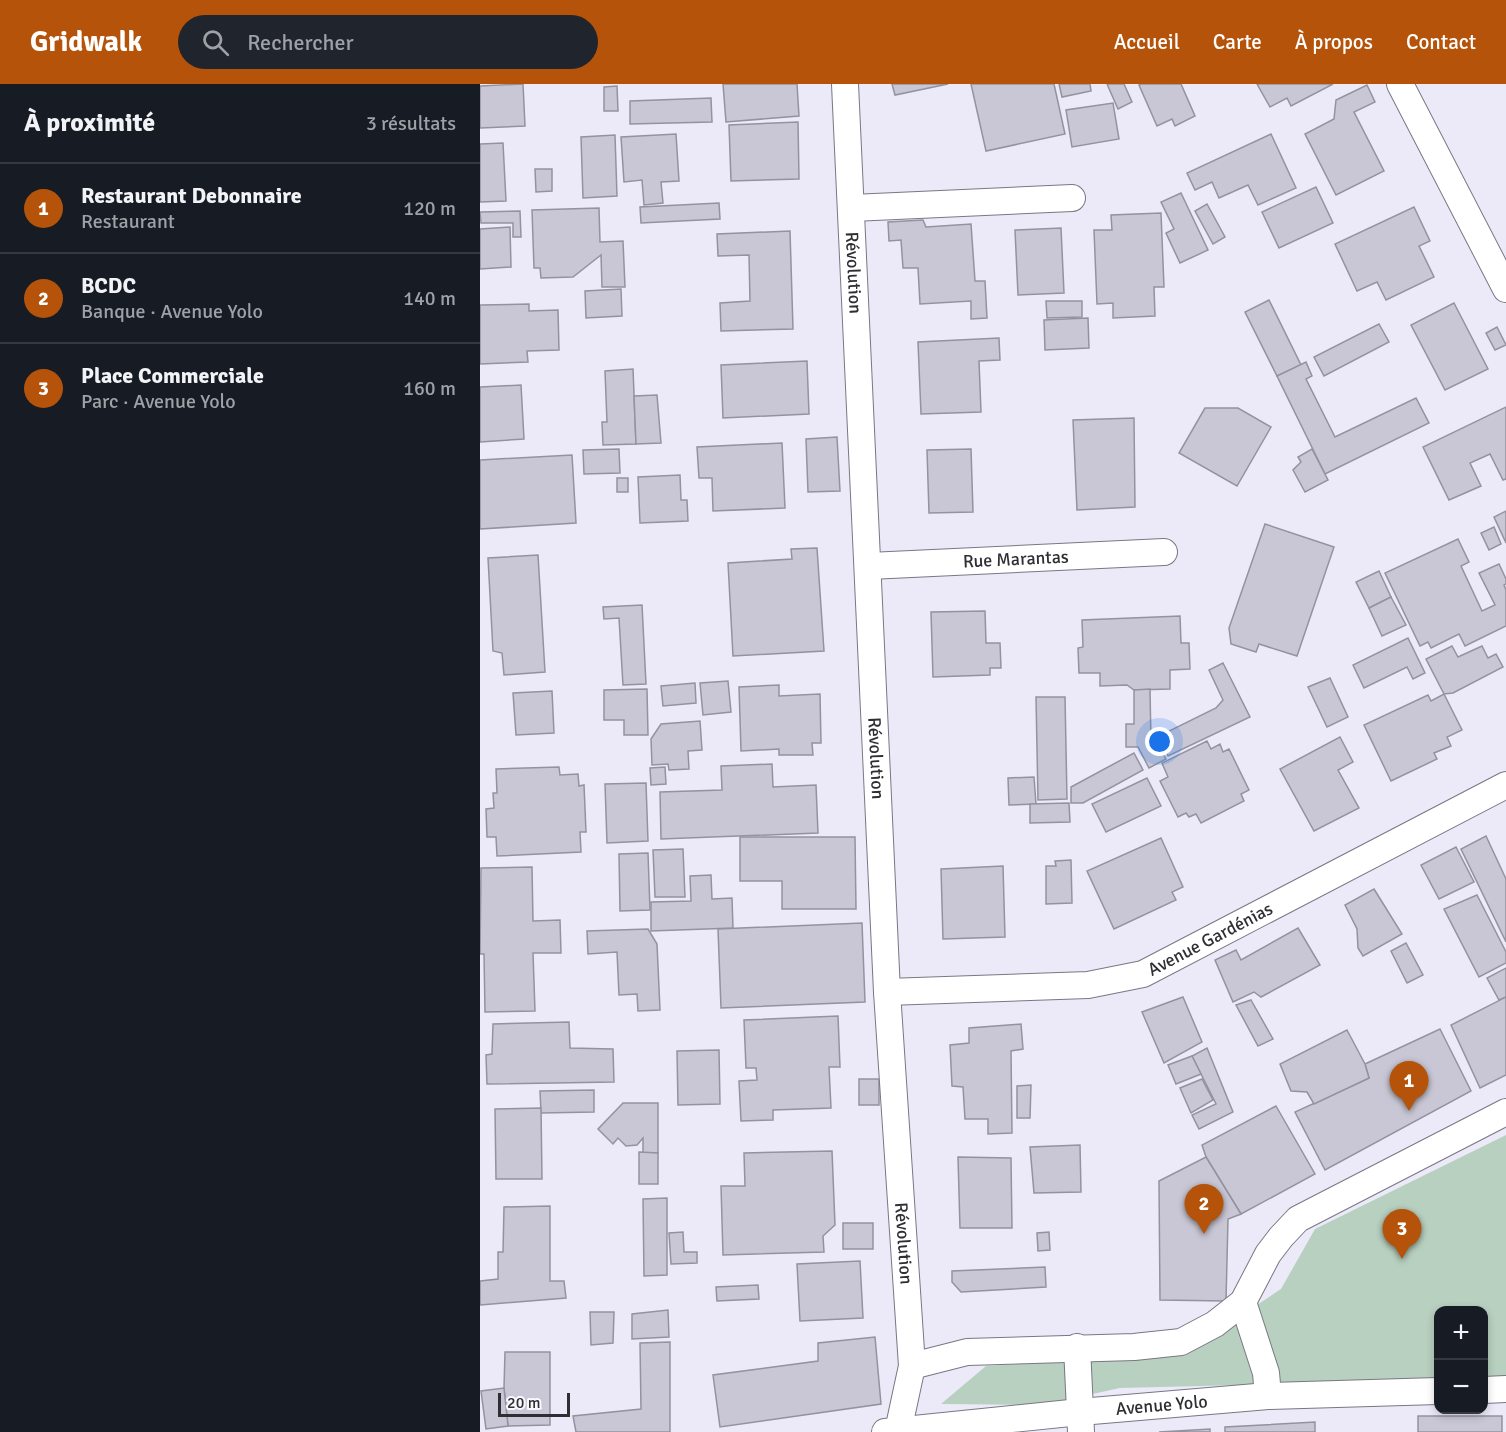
<!DOCTYPE html>
<html lang="fr">
<head>
<meta charset="utf-8">
<style>
	body { margin:0; font-family:Signika,sans-serif; background:#20242c; color:#f1f3f6 }
	.controls { position:absolute; right:18px; bottom:18px; display:grid; overflow:hidden; border-radius:12px; box-shadow:0 3px 9px #0003 }
	.controls button { width:54px; height:54px; display:grid; place-items:center; padding:0; border:0; border-bottom:2px solid #363941; background:#171b24; color:#f1f3f6; font:30px sans-serif }
	.scale { position:absolute; left:18px; bottom:15px; width:72px; box-sizing:border-box; padding-left:6px; border:3px solid #2f2e33; border-top:0; font-size:16px; line-height:21px; white-space:nowrap; color:#2f2e33; -webkit-text-stroke:4px #f9f8fe; paint-order:stroke }
	.you { position:absolute; left:680px; top:658px; width:21px; height:21px; margin:-15px; border:4px solid #fff; border-radius:50%; background:#1a73e8; box-shadow:0 0 0 9px #1a73e833 }
	.badge { display:grid; place-items:center; width:39px; height:39px; border-radius:50%; background:#b45309; color:#fff; font-size:20px; font-weight:700 }
	.pin { position:absolute; translate:-50% -50px; filter:drop-shadow(0 2px 3px #0008) }
	.pin::after { content:''; position:absolute; top:32px; width:21px; height:18px; background:inherit; clip-path:polygon(0 0,100% 0,50% 100%) }
	.list { margin:0; padding:0; list-style:none }
	h2 { display:flex; justify-content:space-between; align-items:center; height:78px; margin:0; padding:0 24px; font-size:26px }
	h2 small { font-size:20px; font-weight:400; color:#9ea1a6 }
	.list li { display:grid; grid-template-columns:39px 1fr auto; gap:18px; align-items:center; box-sizing:border-box; height:90px; padding:0 24px; border-top:2px solid #363941 }
	.list b { display:block; font-size:22px; white-space:nowrap }
	.list p { margin:0; font-size:20px; white-space:nowrap; color:#9ea1a6 }
	.list em { font-size:20px; font-style:normal; color:#9ea1a6 }
	.icon { flex:none; width:33px; height:33px; fill:none; stroke:currentColor; stroke-width:2; stroke-linecap:round; stroke-linejoin:round }
	.map { position:relative; flex:none; width:1026px; height:1348px; overflow:hidden }
	header { display:flex; align-items:center; gap:36px; box-sizing:border-box; height:84px; padding:0 30px; background:#b45309; color:#fff }
	header strong { font-size:28px }
	nav { display:flex; gap:33px; margin-inline-start:auto; font-size:21px }
	.search { width:420px; height:54px; background:#20242c; display:flex; align-items:center; gap:15px; box-sizing:border-box; padding:0 21px; border-radius:33px; color:#9ea1a6; font-size:22px }
	main { display:flex }
	aside { flex:1; background:#171b24 }
	.map>svg:first-child { display:block }
	.green { fill:#b8d0c0 }
	.building { fill:#c9c7d5; stroke:#94929f; stroke-width:1.5 }
	.lines { fill:none; stroke-linecap:round; stroke-linejoin:round }
	.minor-casing { stroke:#797784; stroke-width:28 }
	.minor { stroke:#fff; stroke-width:26 }
	.labels { text-anchor:middle; stroke-width:6; stroke-linejoin:round; paint-order:stroke }
	.street-label { font-size:18px; fill:#2f2e33; stroke:#f9f8fe }
</style>
</head>
<body>
<header>
<strong>Gridwalk</strong>
<div class="search"><svg class="icon" aria-label="search" viewBox="0 0 24 24"><circle cx="10" cy="10" r="6"/><path d="M15 15l6 6"/></svg>Rechercher</div>
<nav><a>Accueil</a><a>Carte</a><a>À propos</a><a>Contact</a></nav>
</header>
<main>
<aside>
<h2>À proximité<small>3 résultats</small></h2>
<ul class="list">
<li><span class="badge">1</span><div><b>Restaurant Debonnaire</b><p>Restaurant</p></div><em>120 m</em></li>
<li><span class="badge">2</span><div><b>BCDC</b><p>Banque · Avenue Yolo</p></div><em>140 m</em></li>
<li><span class="badge">3</span><div><b>Place Commerciale</b><p>Parc · Avenue Yolo</p></div><em>160 m</em></li>
</ul>
</aside>
<div class="map">
<svg width="1026" height="1348" viewBox="0 0 1026 1348">
	<rect width="100%" height="100%" fill="#eceaf8"/>
	<polygon class="green" points="1026,1051 1026,1294 1004,1295 1004,1226 958,1226 958,1296 640,1304 562,1321 461,1320 506,1282 705,1269 801,1205 835,1145"/>
	<g class="building">
		<polygon points="43,0 45,42 0,44 0,2"/>
		<polygon points="243,0 317,0 319,32 246,38"/>
		<polygon points="412,0 468,0 415,11"/>
		<polygon points="491,0 574,0 585,50 506,67"/>
		<polygon points="579,0 610,0 611,7 582,13"/>
		<polygon points="627,0 644,0 652,18 638,25"/>
		<polygon points="661,0 701,0 715,32 695,42 692,35 677,42 659,1"/>
		<polygon points="777,0 853,0 811,22 807,14 790,23"/>
		<polygon points="887,1 895,18 874,28 904,87 856,111 825,50 854,35 856,16"/>
		<polygon points="137,2 138,27 124,27 124,3"/>
		<polygon points="231,14 232,38 150,40 150,17"/>
		<polygon points="633,19 639,55 592,63 586,26"/>
		<polygon points="318,38 319,95 251,97 249,41"/>
		<polygon points="196,50 199,97 181,98 183,119 164,121 162,96 144,98 141,53"/>
		<polygon points="791,50 816,104 778,121 768,101 739,114 732,98 715,106 707,89"/>
		<polygon points="135,51 137,112 103,114 101,53"/>
		<polygon points="23,59 26,117 0,118 0,60"/>
		<polygon points="55,85 72,85 72,107 56,108"/>
		<polygon points="836,103 853,139 799,164 782,128"/>
		<polygon points="701,109 728,166 700,179 686,149 694,145 681,118"/>
		<polygon points="239,119 240,135 161,139 160,123"/>
		<polygon points="727,120 745,153 733,160 715,127"/>
		<polygon points="934,123 950,157 939,162 954,193 906,216 897,198 877,207 855,160"/>
		<polygon points="119,124 120,158 143,157 145,203 122,203 121,171 93,193 61,194 60,184 54,184 52,126"/>
		<polygon points="40,127 41,153 33,153 33,139 1,139 0,128"/>
		<polygon points="681,129 684,203 674,203 675,232 633,234 633,219 617,220 614,146 632,146 631,131"/>
		<polygon points="443,136 446,143 491,140 495,197 505,197 507,234 491,235 491,217 440,220 438,184 423,184 421,156 409,157 408,138"/>
		<polygon points="30,143 31,183 0,185 0,145"/>
		<polygon points="581,144 584,209 538,211 535,146"/>
		<polygon points="310,147 313,245 241,247 240,219 270,217 269,171 238,172 237,150"/>
		<polygon points="141,205 142,232 106,234 105,207"/>
		<polygon points="789,216 821,281 797,292 765,228"/>
		<polygon points="566,217 602,217 602,233 567,234"/>
		<polygon points="974,219 1008,285 965,306 931,241"/>
		<polygon points="49,220 49,227 78,226 79,266 47,267 48,278 0,280 0,221"/>
		<polygon points="608,234 609,264 565,266 564,236"/>
		<polygon points="899,240 909,258 844,292 834,273"/>
		<polygon points="1017,243 1026,261 1015,266 1006,249"/>
		<polygon points="519,254 520,276 499,277 501,328 441,330 438,258"/>
		<polygon points="327,277 329,330 243,334 241,281"/>
		<polygon points="826,278 832,292 826,295 855,353 936,314 949,339 845,390 797,292"/>
		<polygon points="153,285 156,360 123,361 122,338 127,338 125,287"/>
		<polygon points="41,301 44,355 0,358 0,303"/>
		<polygon points="177,311 181,359 156,360 154,312"/>
		<polygon points="1026,323 1026,395 1023,396 1010,370 990,379 1001,402 969,416 943,363"/>
		<polygon points="725,324 758,324 791,343 757,402 699,369"/>
		<polygon points="654,334 655,423 597,426 593,336"/>
		<polygon points="357,353 360,407 328,408 326,355"/>
		<polygon points="302,359 305,424 233,427 232,394 219,394 217,363"/>
		<polygon points="139,365 140,389 104,390 103,366"/>
		<polygon points="491,365 493,428 449,429 447,366"/>
		<polygon points="832,365 848,396 825,408 813,386 821,378 818,373"/>
		<polygon points="92,371 96,439 0,445 0,376"/>
		<polygon points="200,391 201,416 207,416 208,437 160,439 158,393"/>
		<rect x="137" y="394" width="11" height="14"/>
		<polygon points="1026,427 1026,459 1014,433"/>
		<polygon points="785,440 854,463 817,572 779,560 776,568 751,560 749,544"/>
		<polygon points="1014,443 1021,460 1009,466 1001,449"/>
		<polygon points="978,455 989,478 981,482 1002,527 1015,521 999,489 1019,480 1026,495 1026,500 1024,501 1026,506 1026,542 985,562 979,550 951,564 948,558 940,562 905,489"/>
		<polygon points="337,464 344,567 253,572 248,479 312,475 311,465"/>
		<polygon points="58,471 65,588 24,591 22,569 13,567 8,474"/>
		<polygon points="899,487 911,513 889,524 876,498"/>
		<polygon points="911,513 926,541 902,552 889,524"/>
		<polygon points="162,521 166,600 143,601 139,534 124,535 123,523"/>
		<polygon points="505,527 506,559 520,559 521,584 510,584 510,591 453,593 451,528"/>
		<polygon points="700,532 701,559 709,559 710,585 690,586 690,605 654,606 647,601 620,602 620,589 599,589 598,564 603,563 602,536"/>
		<polygon points="928,554 945,589 933,595 927,583 884,604 873,581"/>
		<polygon points="972,562 978,573 1002,562 1008,574 1016,570 1023,583 973,609 964,610 946,575"/>
		<polygon points="743,579 770,633 688,672 679,652 736,624 743,616 729,586"/>
		<polygon points="850,594 868,633 847,643 828,603"/>
		<polygon points="248,597 251,628 223,631 220,599"/>
		<polygon points="215,599 216,619 183,622 181,602"/>
		<polygon points="299,601 299,612 340,610 341,659 332,659 333,671 299,671 299,665 261,667 259,603"/>
		<polygon points="167,605 168,651 144,651 144,636 124,636 124,606"/>
		<polygon points="670,605 671,658 676,656 686,675 669,684 658,663 646,663 646,640 654,640 654,606"/>
		<polygon points="72,607 74,649 36,651 33,609"/>
		<polygon points="964,610 982,646 967,653 971,662 954,669 957,675 911,697 884,641 948,611 951,617"/>
		<polygon points="556,613 585,613 587,715 558,716"/>
		<polygon points="220,637 222,666 208,667 209,685 189,686 188,680 172,681 171,655 181,640"/>
		<polygon points="860,653 873,678 858,686 879,724 834,747 800,685"/>
		<polygon points="727,657 731,665 740,660 743,668 749,665 769,706 761,710 764,717 721,739 716,730 709,733 706,729 698,733 680,697 688,693 682,679"/>
		<polygon points="654,669 663,686 603,719 591,719 591,703"/>
		<polygon points="292,680 293,703 336,701 338,749 181,755 180,708 242,706 241,682"/>
		<polygon points="79,683 80,691 98,690 99,702 104,701 106,748 100,748 101,768 17,772 16,753 7,753 6,725 14,724 13,709 17,709 16,685"/>
		<polygon points="185,683 186,700 171,701 170,684"/>
		<polygon points="554,693 556,720 529,721 528,694"/>
		<polygon points="667,694 681,722 626,748 612,720"/>
		<polygon points="166,699 168,757 127,759 125,700"/>
		<polygon points="589,719 590,738 550,739 550,720"/>
		<polygon points="1006,752 1026,795 1026,858 981,765"/>
		<polygon points="260,753 375,753 376,825 302,825 302,797 260,797"/>
		<polygon points="681,754 703,803 692,808 696,816 634,845 607,787"/>
		<polygon points="976,763 994,798 959,815 941,781"/>
		<polygon points="203,765 205,813 175,813 173,766"/>
		<polygon points="168,769 170,826 140,827 139,770"/>
		<polygon points="591,776 592,819 566,820 566,782 576,782 575,777"/>
		<polygon points="523,782 525,853 463,855 461,785"/>
		<polygon points="52,783 53,837 80,836 81,869 53,869 55,927 5,928 4,870 0,870 1,784"/>
		<polygon points="231,791 232,815 252,814 253,844 171,847 171,818 211,817 210,792"/>
		<polygon points="894,805 922,850 883,872 878,864 877,845 865,821"/>
		<polygon points="997,811 1026,868 1026,879 999,893 964,825"/>
		<polygon points="382,839 385,918 241,924 238,845"/>
		<polygon points="818,844 840,881 781,913 774,908 753,918 735,876 756,866 761,876"/>
		<polygon points="168,845 177,860 180,926 158,927 157,910 139,911 137,868 108,870 107,847"/>
		<polygon points="926,859 943,891 927,899 911,867"/>
		<polygon points="1026,884 1026,913 1019,916 1007,894"/>
		<polygon points="703,913 722,958 684,979 662,928"/>
		<polygon points="1026,913 1026,991 1000,1004 971,941"/>
		<polygon points="771,916 793,955 778,962 756,921"/>
		<polygon points="358,932 360,983 349,983 351,1024 293,1026 293,1036 261,1037 259,997 277,996 276,984 266,984 264,936"/>
		<polygon points="89,938 90,964 133,965 134,998 7,1000 6,971 12,970 13,940"/>
		<polygon points="541,940 543,965 531,967 532,1049 508,1050 508,1035 485,1035 483,1003 472,1002 470,961 489,959 489,944"/>
		<polygon points="960,945 991,1007 845,1086 815,1028 889,994 885,980"/>
		<polygon points="867,946 885,980 889,994 834,1020 827,1008 811,1007 800,980"/>
		<polygon points="727,964 753,1028 719,1045 712,1031 736,1020 712,972"/>
		<polygon points="239,966 240,1020 198,1021 197,967"/>
		<polygon points="712,972 721,990 696,1000 688,981"/>
		<rect x="379" y="995" width="20" height="26"/>
		<polygon points="722,995 733,1016 711,1029 700,1004"/>
		<polygon points="551,1001 550,1034 537,1034 537,1002"/>
		<polygon points="114,1006 114,1028 61,1029 60,1007"/>
		<polygon points="143,1019 178,1019 178,1069 163,1069 163,1054 157,1061 146,1062 138,1054 133,1060 118,1045"/>
		<polygon points="796,1022 835,1090 761,1130 726,1073 722,1061"/>
		<polygon points="61,1024 62,1095 16,1095 15,1025"/>
		<polygon points="600,1061 601,1108 554,1109 550,1063"/>
		<polygon points="352,1067 355,1141 343,1152 344,1168 243,1171 241,1102 265,1102 264,1069"/>
		<polygon points="159,1068 178,1069 178,1100 159,1100"/>
		<polygon points="478,1073 531,1074 532,1144 480,1144"/>
		<polygon points="726,1073 761,1130 748,1135 746,1217 680,1216 679,1097"/>
		<polygon points="187,1114 187,1191 164,1192 163,1115"/>
		<polygon points="70,1122 70,1197 84,1197 86,1214 0,1221 0,1197 18,1195 18,1168 23,1168 24,1123"/>
		<rect x="363" y="1139" width="30" height="26"/>
		<polygon points="203,1148 204,1168 217,1168 217,1179 191,1180 189,1149"/>
		<polygon points="569,1148 570,1166 558,1167 557,1149"/>
		<polygon points="380,1177 383,1234 320,1237 317,1180"/>
		<polygon points="565,1183 566,1203 481,1208 472,1198 472,1187"/>
		<polygon points="278,1201 279,1215 237,1217 236,1203"/>
		<polygon points="188,1226 189,1253 152,1255 152,1230"/>
		<polygon points="110,1228 134,1228 133,1259 111,1261"/>
		<polygon points="395,1253 401,1320 240,1343 233,1291 338,1277 338,1259"/>
		<polygon points="190,1258 190,1348 96,1348 93,1332 161,1325 160,1259"/>
		<polygon points="25,1268 70,1268 70,1341 28,1342 24,1304"/>
		<polygon points="24,1304 28,1342 6,1345 1,1307"/>
		<rect x="938" y="1332" width="84" height="16"/>
		<polygon points="835,1338 835,1348 745,1348 745,1343"/>
		<polygon points="730,1345 730,1348 679,1348"/>
	</g>
	<g class="lines">
		<defs>
			<g id="minor">
				<path id="s1" d="M365,0L407,908L432,1282L418,1347"/>
				<polyline points="920,0 1026,205"/>
				<polyline points="372,124 592,114"/>
				<path id="s2" d="M389,482L684,468"/>
				<path id="s3" d="M407,908L608,901L663,890L1026,701"/>
				<polyline points="763,1218 786,1289 788,1312"/>
				<polyline points="597,1263 601,1348"/>
				<polyline points="432,1282 487,1268 654,1263 701,1258 735,1240 763,1218 788,1170 801,1153 818,1135 1026,1028"/>
				<polyline points="1004,1306 1026,1305"/>
				<path id="s4" d="M405,1348L600,1328L788,1312L958,1307"/>
			</g>
		</defs>
		<use href="#minor" class="minor-casing"/>
		<use href="#minor" class="minor"/>
	</g>
	<g class="labels">
		<g class="street-label">
			<text dy="6" stroke="none"><textPath href="#s1" startOffset="189">Révolution</textPath></text>
			<text dy="6" stroke="none"><textPath href="#s2" startOffset="147">Rue Marantas</textPath></text>
			<text dy="6" stroke="none"><textPath href="#s1" startOffset="675">Révolution</textPath></text>
			<text dy="6" stroke="none"><textPath href="#s3" startOffset="333">Avenue Gardénias</textPath></text>
			<text dy="6" stroke="none"><textPath href="#s1" startOffset="1161">Révolution</textPath></text>
			<text dy="6" stroke="none"><textPath href="#s4" startOffset="278">Avenue Yolo</textPath></text>
		</g>
	</g>
</svg>
<div class="controls">
<button>+</button>
<button>−</button>
</div>
<div class="scale">20 m</div>
<div class="you"></div>
<div class="pin badge" style="left:929px;top:1027px">1</div>
<div class="pin badge" style="left:724px;top:1150px">2</div>
<div class="pin badge" style="left:922px;top:1175px">3</div>
</div>
</main>
</body>
</html>
